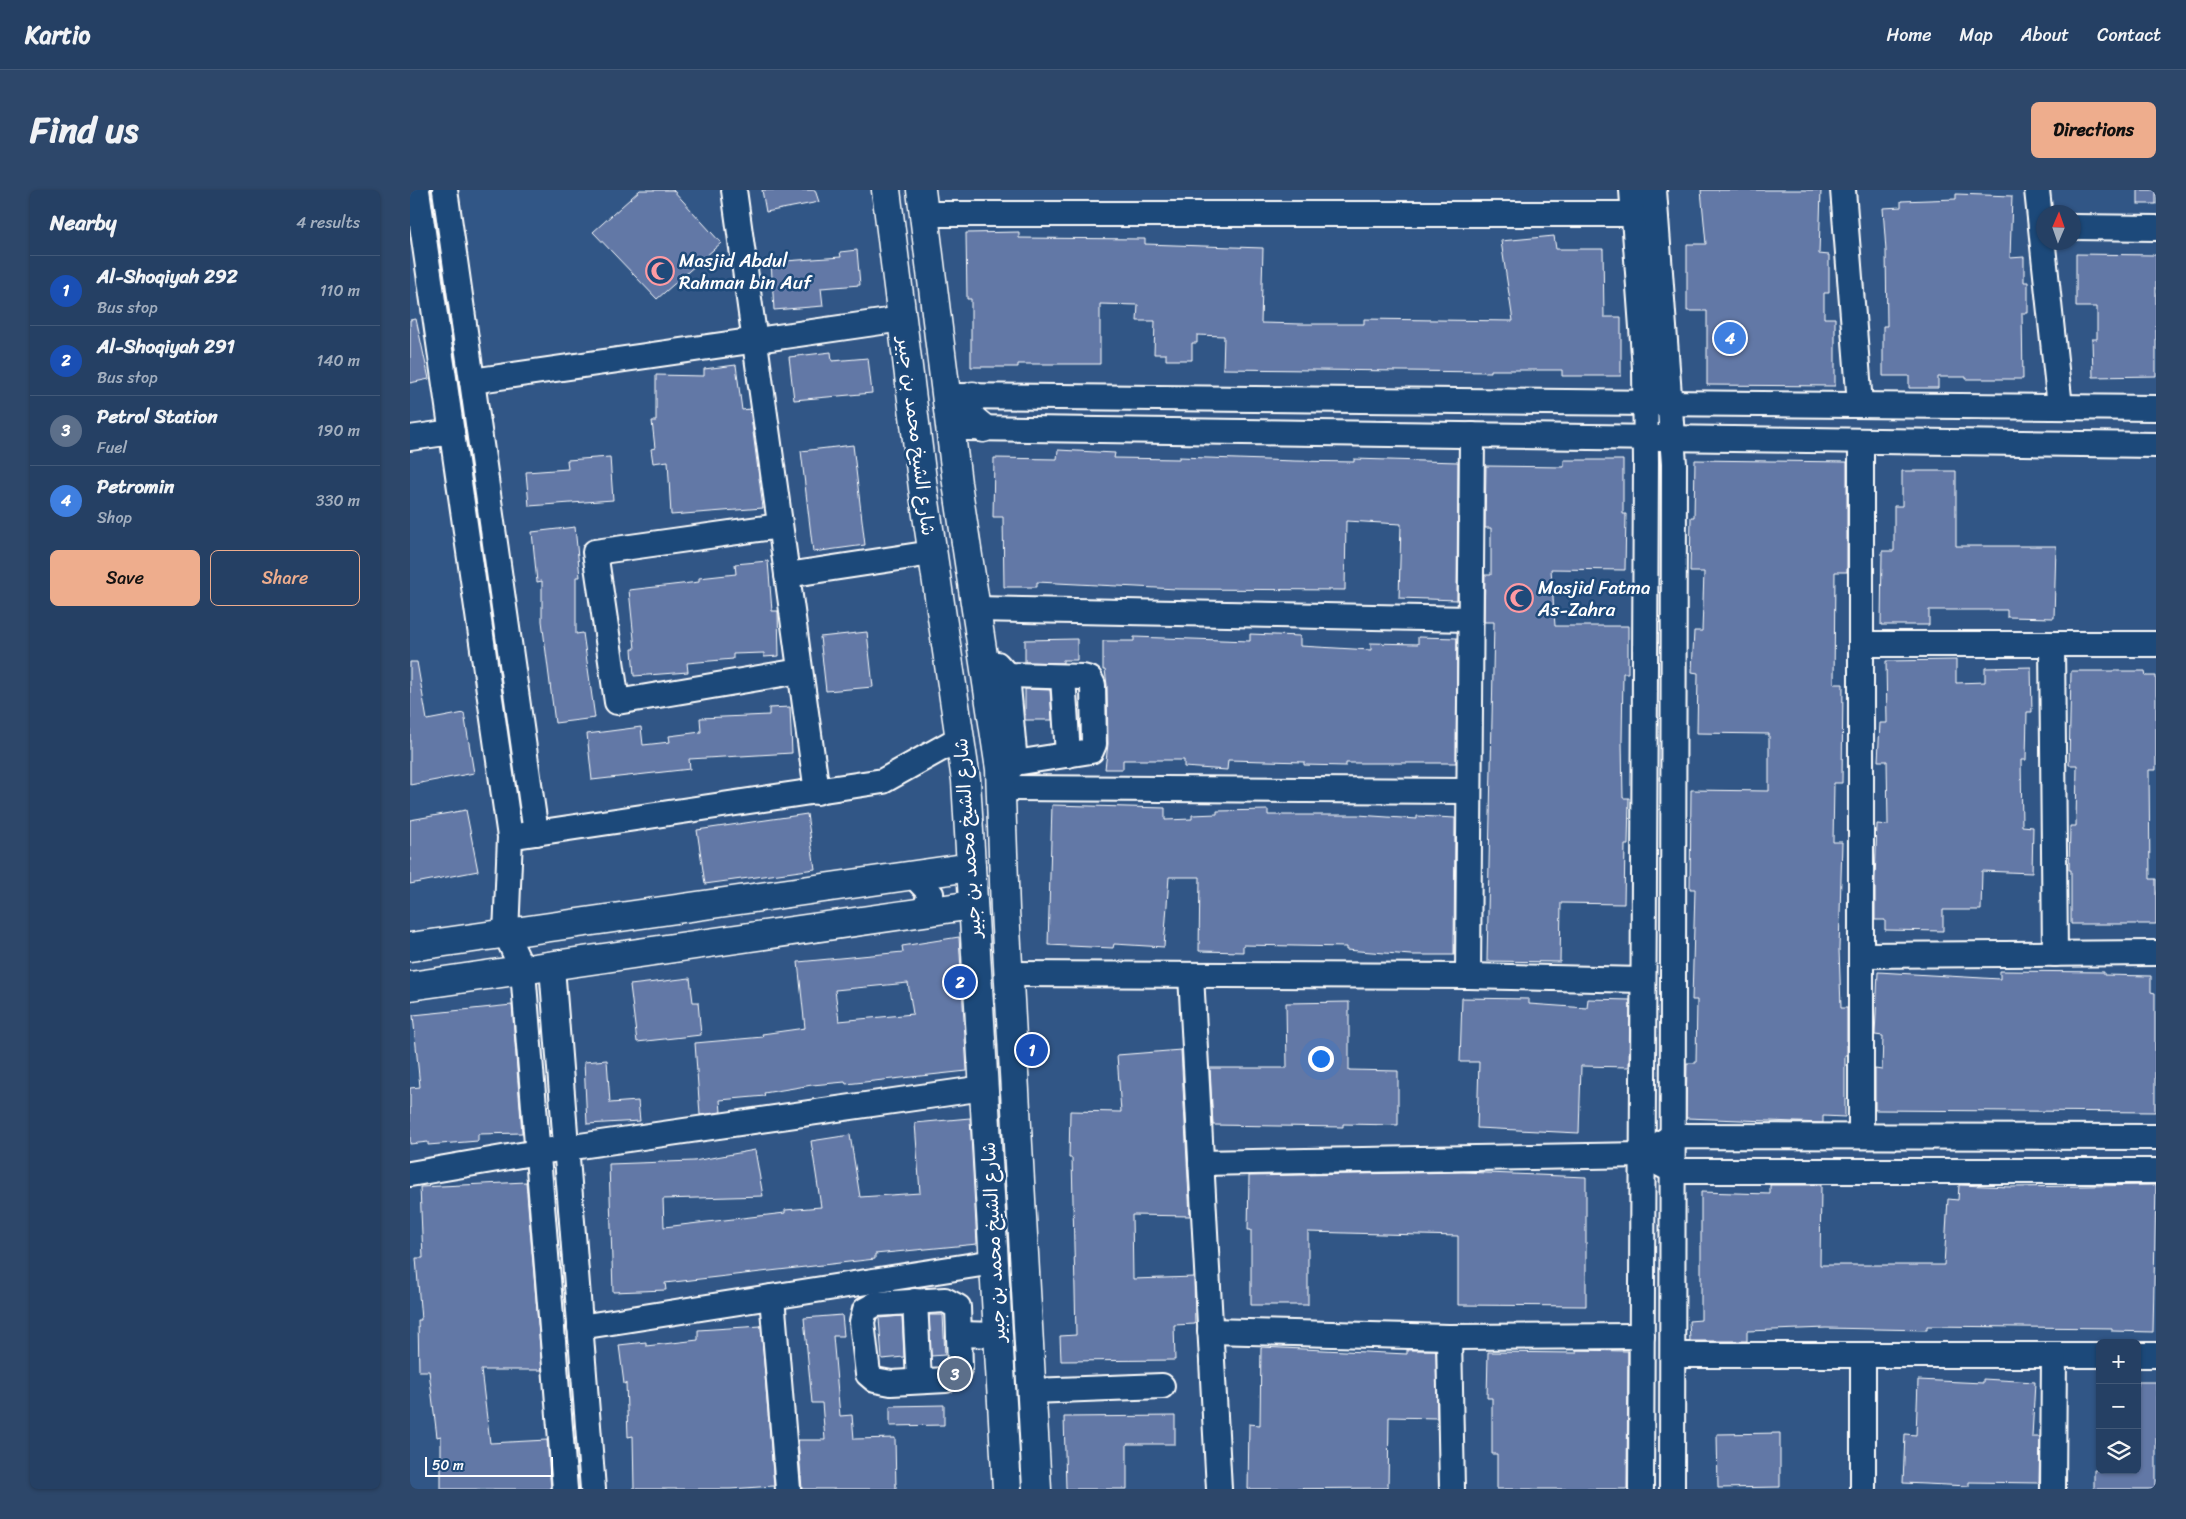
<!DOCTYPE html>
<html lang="en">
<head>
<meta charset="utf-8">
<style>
	body { margin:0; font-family:Sriracha,"Playpen Sans Arabic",sans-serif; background:#2d476a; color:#f1f3f6 }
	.controls { position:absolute; right:15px; bottom:15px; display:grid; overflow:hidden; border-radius:8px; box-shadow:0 1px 4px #0004 }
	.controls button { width:45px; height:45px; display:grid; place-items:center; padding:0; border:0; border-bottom:1px solid #425978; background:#254064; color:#f1f3f6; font:25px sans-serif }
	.compass { position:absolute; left:1626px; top:15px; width:45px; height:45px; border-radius:50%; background:#254064; box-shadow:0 1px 4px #0004; rotate:2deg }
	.scale { position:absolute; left:15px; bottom:12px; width:128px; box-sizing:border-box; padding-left:5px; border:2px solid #fff; border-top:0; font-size:14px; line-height:18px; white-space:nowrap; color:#fff; -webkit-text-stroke:4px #1f4a7a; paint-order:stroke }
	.you { position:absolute; left:910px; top:868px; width:18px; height:18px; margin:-12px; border:4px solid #fff; border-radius:50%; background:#1a73e8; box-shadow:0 0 0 8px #1a73e833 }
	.badge { display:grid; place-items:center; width:32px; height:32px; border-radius:50%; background:#eead8d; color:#fff; font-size:16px; font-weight:700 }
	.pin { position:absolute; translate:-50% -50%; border:2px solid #fff; box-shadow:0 1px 5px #0006 }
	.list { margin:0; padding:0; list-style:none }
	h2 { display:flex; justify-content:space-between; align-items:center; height:65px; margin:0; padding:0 20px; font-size:21px }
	h2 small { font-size:16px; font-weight:400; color:#a3afbf }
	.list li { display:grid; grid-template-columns:32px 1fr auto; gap:15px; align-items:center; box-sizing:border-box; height:70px; padding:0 20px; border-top:1px solid #425978 }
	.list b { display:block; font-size:19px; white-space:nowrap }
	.list p { margin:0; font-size:16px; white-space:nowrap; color:#a3afbf }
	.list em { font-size:16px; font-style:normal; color:#a3afbf }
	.actions { display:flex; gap:10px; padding:15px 20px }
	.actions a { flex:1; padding:11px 0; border:1px solid #eead8d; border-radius:8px; text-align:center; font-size:18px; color:#eead8d }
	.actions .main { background:#eead8d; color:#111 }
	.icon { flex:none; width:28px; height:28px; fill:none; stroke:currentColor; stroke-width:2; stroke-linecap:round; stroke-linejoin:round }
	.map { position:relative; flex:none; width:1746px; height:1299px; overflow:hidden; border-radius:8px }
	header { display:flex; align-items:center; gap:30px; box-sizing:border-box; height:70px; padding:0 25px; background:#254064; border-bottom:1px solid #425978 }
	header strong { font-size:24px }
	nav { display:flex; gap:28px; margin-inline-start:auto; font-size:18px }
	.intro { display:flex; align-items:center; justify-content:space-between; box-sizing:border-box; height:120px; padding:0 30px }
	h1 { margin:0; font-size:35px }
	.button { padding:12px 22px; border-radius:8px; background:#eead8d; color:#111; font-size:18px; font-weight:700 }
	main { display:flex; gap:30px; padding:0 30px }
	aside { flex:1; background:#254064; border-radius:8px; box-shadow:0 1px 4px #0004 }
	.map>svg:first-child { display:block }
	.building { fill:#6278a6; stroke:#fff; fill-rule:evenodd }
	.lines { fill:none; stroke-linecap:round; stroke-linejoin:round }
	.minor-casing { stroke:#fff; stroke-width:28 }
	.major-casing { stroke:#fff; stroke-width:31 }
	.minor { stroke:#1f4a7a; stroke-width:24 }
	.major { stroke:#1f4a7a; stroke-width:28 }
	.labels { text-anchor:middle; stroke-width:5; stroke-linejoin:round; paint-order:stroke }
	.poi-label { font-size:19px; fill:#fff; stroke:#1f4a7a; text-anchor:start }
	.street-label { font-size:19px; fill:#fff; stroke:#1f4a7a }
</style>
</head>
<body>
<header>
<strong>Kartio</strong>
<nav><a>Home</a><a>Map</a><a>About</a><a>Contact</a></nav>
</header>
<div class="intro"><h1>Find us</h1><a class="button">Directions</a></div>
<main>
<aside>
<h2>Nearby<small>4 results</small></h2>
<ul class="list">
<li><span class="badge" style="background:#1a4fb4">1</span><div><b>Al-Shoqiyah 292</b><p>Bus stop</p></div><em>110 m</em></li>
<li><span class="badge" style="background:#1a4fb4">2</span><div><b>Al-Shoqiyah 291</b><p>Bus stop</p></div><em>140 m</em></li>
<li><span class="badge" style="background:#5c6f8a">3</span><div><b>Petrol Station</b><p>Fuel</p></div><em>190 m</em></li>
<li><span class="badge" style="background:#3f7fe0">4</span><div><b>Petromin</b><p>Shop</p></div><em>330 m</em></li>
</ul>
<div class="actions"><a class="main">Save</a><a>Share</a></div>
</aside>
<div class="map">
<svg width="1746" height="1299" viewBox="0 0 1746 1299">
	<rect width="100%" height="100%" fill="#315686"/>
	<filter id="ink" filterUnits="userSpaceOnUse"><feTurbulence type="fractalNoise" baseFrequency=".02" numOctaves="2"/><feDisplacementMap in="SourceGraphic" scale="10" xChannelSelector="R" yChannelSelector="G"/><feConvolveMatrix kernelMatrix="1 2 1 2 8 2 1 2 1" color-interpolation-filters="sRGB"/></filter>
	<g filter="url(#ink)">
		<g class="building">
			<polygon points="230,0 263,0 311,53 247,109 183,42"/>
			<polygon points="352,0 405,0 409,12 356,22"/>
			<polygon points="1291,0 1411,0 1409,64 1419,65 1419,103 1414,103 1414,128 1425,128 1425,196 1297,195 1297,121 1277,121 1277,54 1296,54"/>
			<rect x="1728" y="0" width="18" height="14"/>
			<polygon points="1546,4 1602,6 1600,68 1614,67 1614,92 1618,92 1618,123 1612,123 1613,189 1556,189 1556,187 1528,187 1528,198 1499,198 1499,186 1473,186 1473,136 1477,136 1476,61 1473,18 1491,17 1491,11 1546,9"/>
			<polygon points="609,42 609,48 735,49 735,54 853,58 851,133 892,134 954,134 954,129 1103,131 1091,51 1144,46 1146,59 1193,59 1194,127 1211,127 1211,186 1152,186 1152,180 1081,180 1081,182 813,179 814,146 787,145 787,153 782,153 782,170 756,170 756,164 744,164 745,131 727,131 728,115 690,114 690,174 608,174 608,177 561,177 561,109 557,109 556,43"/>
			<polygon points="447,60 450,95 411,98 413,116 364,120 361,72 431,67 430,62"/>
			<polygon points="1666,64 1746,65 1746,186 1683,187 1682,149 1687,149 1687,117 1666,117"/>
			<polygon points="6,129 19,189 0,193 0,130"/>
			<polygon points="421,162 422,171 458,168 462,203 384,210 379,167"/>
			<polygon points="326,175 332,220 340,219 353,318 261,325 258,271 243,273 241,259 245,258 242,231 246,231 246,185 294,186 294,179"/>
			<polygon points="443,255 455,355 403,362 391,261"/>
			<polygon points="648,260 705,263 704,268 769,269 769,267 885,271 944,272 944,269 1048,272 1047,410 989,408 991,334 936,331 935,400 767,399 627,392 627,397 594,397 593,327 583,327 584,268 647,269"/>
			<polygon points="200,267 203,310 119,316 116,282 158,279 157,270"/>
			<polygon points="1154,270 1213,270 1213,324 1216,324 1215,380 1141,379 1145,436 1218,436 1218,483 1213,483 1212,551 1213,608 1219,608 1218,655 1215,655 1214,714 1151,713 1150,772 1077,771 1084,432 1074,432 1075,385 1081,385 1081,338 1075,338 1076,276 1154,277"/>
			<polygon points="1285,270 1437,272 1437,382 1425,382 1424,494 1433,494 1432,593 1424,593 1423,652 1432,652 1429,759 1431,818 1437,818 1437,865 1435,865 1435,927 1413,926 1413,933 1276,928 1277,873 1286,873 1287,810 1282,810 1285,699 1280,699 1281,600 1359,601 1359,544 1287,543 1288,483 1282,482 1284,441 1292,441 1294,382 1280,382 1281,327 1284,327"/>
			<polygon points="1492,281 1546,281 1546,356 1646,356 1644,428 1597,427 1597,420 1519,420 1519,435 1471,435 1472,361 1484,361 1484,316 1492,316"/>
			<polygon points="165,337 170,387 166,387 166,444 173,443 185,528 145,533 132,431 132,391 127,392 122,342"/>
			<polygon points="358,371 362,421 368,421 369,466 354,467 354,463 323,464 323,469 277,473 278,482 224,486 222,459 225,459 219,400 289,392 289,388 326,384 325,374"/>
			<polygon points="457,442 463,497 416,501 410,447"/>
			<polygon points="840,444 890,446 890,456 961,460 961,453 1008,454 1008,447 1047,448 1046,573 936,573 936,576 894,575 894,572 818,570 817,580 774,577 774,570 713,570 713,579 695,579 698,554 697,495 695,480 693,480 693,451 724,451 724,447 840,451"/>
			<polygon points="667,449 667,470 653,470 653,473 615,472 615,450"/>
			<polygon points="1546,470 1546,493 1575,492 1575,478 1621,477 1622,522 1617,522 1616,570 1611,570 1612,636 1623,637 1622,683 1572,681 1571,720 1533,720 1533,741 1475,740 1475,730 1465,730 1465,690 1467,634 1478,635 1477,571 1468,571 1470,533 1477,533 1476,471"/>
			<polygon points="0,472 7,472 17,530 54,523 64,583 0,595"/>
			<polygon points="1661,481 1735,481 1736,486 1746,486 1746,580 1739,580 1740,689 1746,689 1746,734 1661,734 1661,680 1659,680 1660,636 1666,636 1667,575 1659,575"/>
			<polygon points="615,499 640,500 642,530 615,530"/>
			<polygon points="380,517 382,563 279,569 280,579 182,590 177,544 231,537 233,555 260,552 259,546 291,542 290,528 359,525 359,518"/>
			<polygon points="642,615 755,618 755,630 782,629 782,625 807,624 807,621 858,620 858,625 948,625 1007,629 1007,626 1045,628 1044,765 1001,765 936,760 936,757 833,755 833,762 789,761 790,687 759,687 754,757 704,754 703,758 638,755"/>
			<polygon points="56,620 68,681 0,694 0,630"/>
			<polygon points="397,624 405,679 295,694 287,640"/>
			<path d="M549,747L557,881L436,894L435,892L402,895L354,903L355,906L310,910L311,922L290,925L285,853L353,847L352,844L395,838L388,772L493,762L492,756ZM498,793L503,824L429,831L425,800Z"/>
			<polygon points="1590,781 1694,782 1694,785 1741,786 1741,802 1745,803 1745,922 1465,920 1465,879 1472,880 1473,846 1465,845 1468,782 1590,789"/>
			<polygon points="280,788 283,812 288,812 291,845 227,852 220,795"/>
			<polygon points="1052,808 1119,809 1119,814 1177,818 1178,809 1220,810 1219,877 1171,876 1169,943 1067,938 1069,872 1050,872"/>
			<polygon points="939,812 939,880 988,881 988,935 933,934 933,937 803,935 800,878 877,878 876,813"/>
			<polygon points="102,815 112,943 68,944 68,951 18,955 18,952 0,954 0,898 10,897 3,825"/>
			<polygon points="771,860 780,1026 722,1025 723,1089 784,1087 785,1134 764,1135 765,1170 651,1171 650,1146 666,1145 662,968 659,968 660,921 711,922 707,865"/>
			<polygon points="197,870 200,913 228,911 230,931 177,934 174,872"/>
			<polygon points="560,928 567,1054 465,1064 465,1069 255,1093 256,1100 203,1102 199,974 284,971 345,960 353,1006 253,1009 254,1037 375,1023 375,1020 411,1017 401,951 440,945 450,1007 510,1003 505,933"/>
			<polygon points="1053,982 1176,987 1176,1116 1048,1115 1048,1046 898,1042 898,1115 841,1115 841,1040 838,1040 839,986"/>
			<polygon points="116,992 132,1180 71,1180 80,1253 137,1250 141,1299 31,1299 31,1246 27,1247 19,1181 9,1181 8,1130 11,1130 6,1068 13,1068 10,997"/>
			<polygon points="1360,995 1411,995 1410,1075 1534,1075 1538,1009 1548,1010 1549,995 1601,997 1746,995 1743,1142 1702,1141 1702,1138 1517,1136 1517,1140 1416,1138 1337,1141 1337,1151 1280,1151 1279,1131 1291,1130 1291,1002 1360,1004"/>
			<polygon points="432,1125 434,1146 423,1146 430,1226 442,1225 444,1249 485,1248 486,1299 392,1299 388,1250 415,1250 412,1213 402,1213 394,1128"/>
			<polygon points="519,1125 533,1125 535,1165 521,1166"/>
			<polygon points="492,1126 494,1167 472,1169 469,1128"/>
			<polygon points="351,1136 364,1296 320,1299 224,1299 223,1246 218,1247 216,1193 214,1194 209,1155 236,1152 236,1156 288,1150 288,1140"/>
			<polygon points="851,1157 997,1164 997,1160 1026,1160 1027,1228 979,1227 978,1298 838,1299 839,1234 850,1235"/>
			<polygon points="1166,1160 1218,1161 1217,1299 1087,1299 1087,1264 1082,1264 1082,1208 1077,1208 1078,1162 1166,1163"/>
			<polygon points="1573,1189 1625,1192 1622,1247 1630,1247 1629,1293 1559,1292 1559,1296 1493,1293 1495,1244 1506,1245 1508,1190 1573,1193"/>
			<polygon points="1727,1192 1746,1192 1746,1299 1684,1299 1684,1280 1727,1280"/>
			<polygon points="534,1215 534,1235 480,1236 480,1216"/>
			<polygon points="765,1226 765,1254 717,1254 717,1299 656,1299 654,1227"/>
			<polygon points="1370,1243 1370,1297 1308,1298 1307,1244"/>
		</g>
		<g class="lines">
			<defs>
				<g id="minor">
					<polyline points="7,0 100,647 96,744 113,781 155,1299"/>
					<polyline points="35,0 126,643"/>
					<polyline points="324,0 407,602"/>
					<polyline points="1222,0 1235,179 1236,272 1231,1299"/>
					<polyline points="1244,0 1264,274 1262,1299"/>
					<polyline points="1433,0 1450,214"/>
					<polyline points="1627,0 1650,217"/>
					<polyline points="514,24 1223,24"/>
					<polyline points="1664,37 1746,38"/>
					<polyline points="62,191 492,129"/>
					<polyline points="545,206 1746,218"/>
					<polyline points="554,238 1746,255"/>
					<polyline points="0,248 42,242"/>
					<polyline points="1451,251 1451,946"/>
					<polyline points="370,336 185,362 207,512 390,481"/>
					<polyline points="377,385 522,363"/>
					<polyline points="566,419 1060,429"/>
					<polyline points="1451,454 1746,454"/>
					<polyline points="1642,454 1645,764"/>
					<polyline points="587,474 597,485 605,573 594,585"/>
					<polyline points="597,485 673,487 680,489 683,495 684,554 681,561 605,573"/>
					<polyline points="653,487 658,565"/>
					<polyline points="590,598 1059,601"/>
					<polyline points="112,645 473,591 550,548"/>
					<polyline points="503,685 521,704 513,722"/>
					<polyline points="1451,765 1746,763"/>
					<polyline points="142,777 183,1299"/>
					<polyline points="598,784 1058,786 1233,790"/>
					<polyline points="781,785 809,1299"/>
					<polyline points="1058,786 1062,245"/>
					<polyline points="1250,954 1262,946 1746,947"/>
					<polyline points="791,973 1233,965 1263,981 1746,981"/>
					<polyline points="0,984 128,962 574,898"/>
					<polyline points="362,1107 378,1299"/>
					<polygon points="535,1110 548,1117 550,1176 547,1184 536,1190 481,1193 465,1190 458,1184 452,1132 455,1120 466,1114"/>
					<polyline points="505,1111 509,1191"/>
					<polyline points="170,1137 584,1072"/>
					<polyline points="800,1141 1039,1147 1232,1146"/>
					<polyline points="549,1144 588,1145"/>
					<polyline points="1039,1147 1042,1299"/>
					<polyline points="1263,1165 1690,1165"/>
					<polyline points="1727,1165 1746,1165"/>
					<polyline points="622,1201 752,1196"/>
					<polyline points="1453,1299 1453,1165"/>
					<polyline points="1643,1299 1644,1165"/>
				</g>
				<g id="major">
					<polyline points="476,0 513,298 556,590 597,1299"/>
					<polyline points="511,0 547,293 590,579 595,720 627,1299"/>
					<polyline points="563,206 556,224 573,238"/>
					<polyline points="0,757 561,677"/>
					<polyline points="0,796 563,715"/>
				</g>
			</defs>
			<use href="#minor" class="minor-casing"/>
			<use href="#major" class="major-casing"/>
			<use href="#minor" class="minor"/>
			<use href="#major" class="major"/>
		</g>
	</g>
	<defs>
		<symbol id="mosque-ring" viewBox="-11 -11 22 22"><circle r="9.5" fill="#1f4a7a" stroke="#ff9aa2" stroke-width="1.5"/><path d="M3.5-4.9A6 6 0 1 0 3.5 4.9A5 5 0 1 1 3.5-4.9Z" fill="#ff9aa2"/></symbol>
	</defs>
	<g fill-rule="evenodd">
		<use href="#mosque-ring" x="234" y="65" width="32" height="32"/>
		<use href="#mosque-ring" x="1093" y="392" width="32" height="32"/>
	</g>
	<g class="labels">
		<g class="poi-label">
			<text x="269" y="77">Masjid Abdul<tspan x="269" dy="22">Rahman bin Auf</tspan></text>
			<text x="1128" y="404">Masjid Fatma<tspan x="1128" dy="22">As-Zahra</tspan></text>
		</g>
		<g class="street-label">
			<text transform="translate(507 246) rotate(83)" y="7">شارع الشيخ محمد بن جبير</text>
			<text transform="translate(557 648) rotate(-94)" y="7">شارع الشيخ محمد بن جبير</text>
			<text transform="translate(583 1052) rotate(-93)" y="7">شارع الشيخ محمد بن جبير</text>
		</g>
	</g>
</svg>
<div class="controls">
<button>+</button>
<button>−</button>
<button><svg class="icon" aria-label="layers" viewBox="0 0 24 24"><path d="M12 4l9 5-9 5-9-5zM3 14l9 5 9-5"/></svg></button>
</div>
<svg class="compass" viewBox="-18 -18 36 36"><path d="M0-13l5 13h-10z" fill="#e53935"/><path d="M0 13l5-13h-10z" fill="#a3afbf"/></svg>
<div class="scale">50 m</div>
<div class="you"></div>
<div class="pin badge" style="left:622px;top:860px;background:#1a4fb4">1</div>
<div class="pin badge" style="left:550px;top:792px;background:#1a4fb4">2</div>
<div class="pin badge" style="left:545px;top:1184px;background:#5c6f8a">3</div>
<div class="pin badge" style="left:1320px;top:148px;background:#3f7fe0">4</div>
</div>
</main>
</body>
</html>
